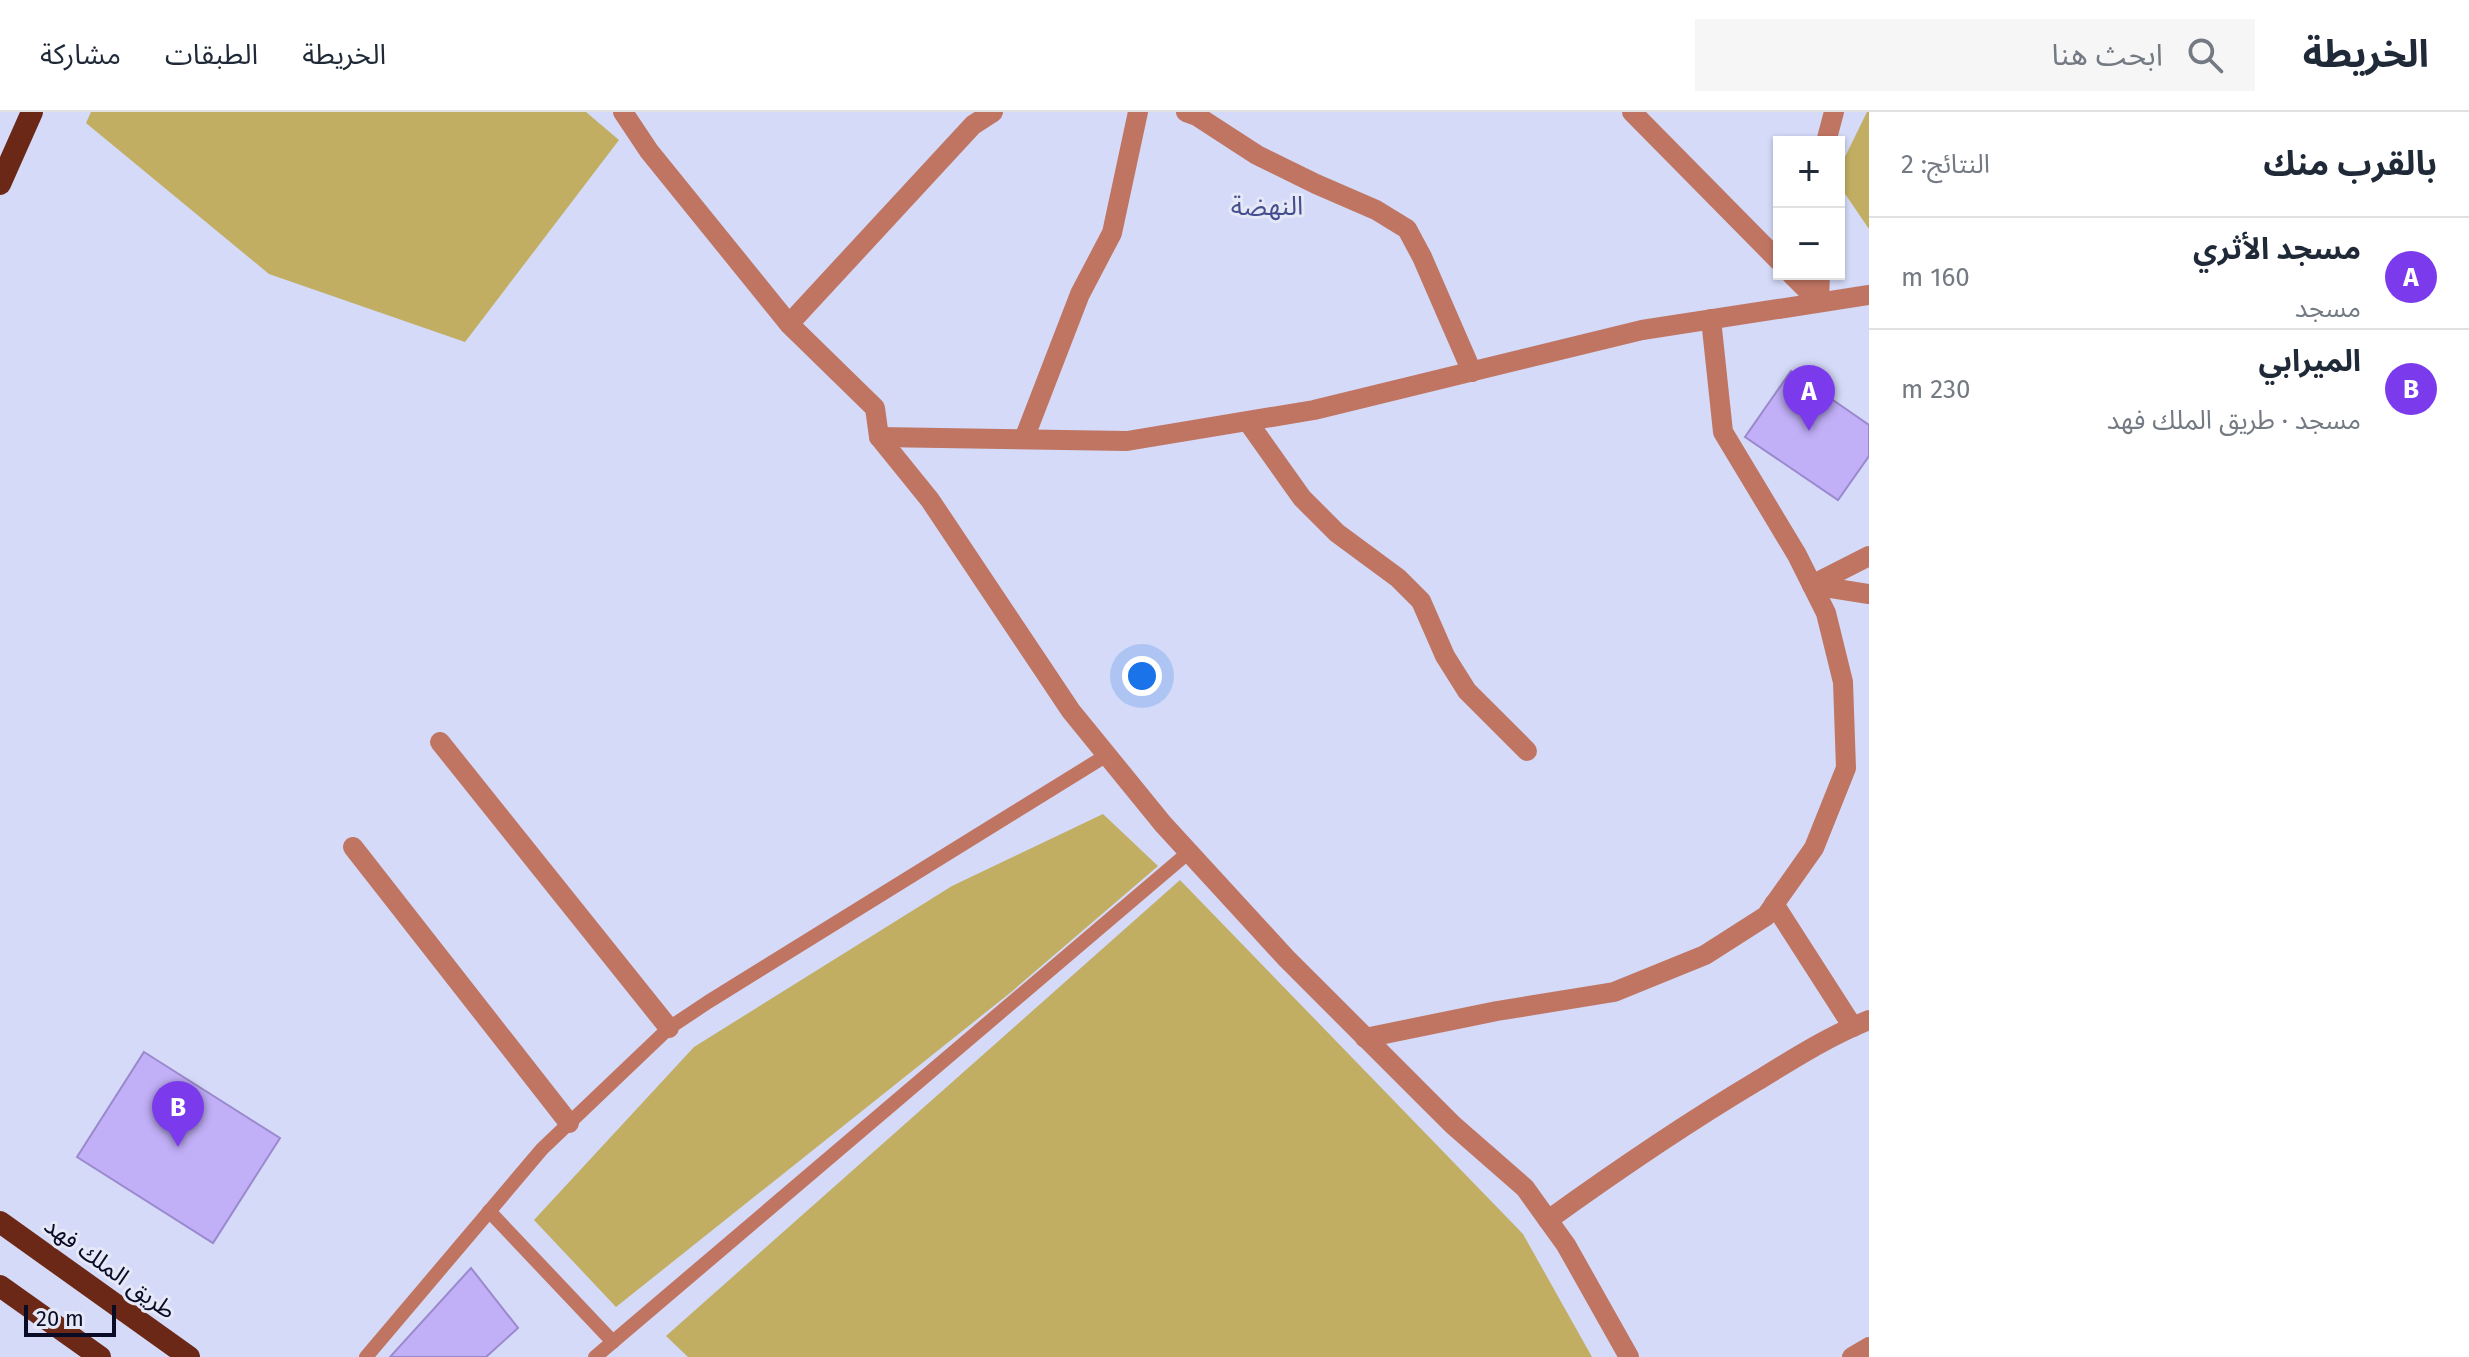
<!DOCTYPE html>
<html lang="ar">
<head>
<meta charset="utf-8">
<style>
	body { margin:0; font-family:"Fira Sans","Noto Sans Arabic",sans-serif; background:#f6f6f7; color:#1f2937; direction:rtl }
	.controls { position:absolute; right:24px; top:24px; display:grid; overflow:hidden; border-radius:0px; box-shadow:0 2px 6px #0004 }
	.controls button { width:72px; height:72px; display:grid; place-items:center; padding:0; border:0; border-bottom:2px solid #e0e1e3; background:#fff; color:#1f2937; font:40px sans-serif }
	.scale { position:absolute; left:24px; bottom:20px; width:92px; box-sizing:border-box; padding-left:8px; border:4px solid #0a0c25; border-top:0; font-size:22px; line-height:28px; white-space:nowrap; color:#0a0c25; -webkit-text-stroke:6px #e5e8f7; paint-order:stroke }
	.you { position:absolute; left:1142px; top:564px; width:28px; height:28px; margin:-20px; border:6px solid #fff; border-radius:50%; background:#1a73e8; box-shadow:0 0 0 12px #1a73e833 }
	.badge { display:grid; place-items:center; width:52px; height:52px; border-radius:50%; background:#7c3aed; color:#fff; font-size:26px; font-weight:700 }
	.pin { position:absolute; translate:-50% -66px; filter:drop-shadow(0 2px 4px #0008) }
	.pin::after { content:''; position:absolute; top:42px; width:28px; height:24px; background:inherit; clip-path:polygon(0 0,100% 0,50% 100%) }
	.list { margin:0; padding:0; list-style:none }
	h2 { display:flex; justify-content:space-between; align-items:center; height:104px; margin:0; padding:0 32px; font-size:34px }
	h2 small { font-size:26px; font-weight:400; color:#747a83 }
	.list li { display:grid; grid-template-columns:52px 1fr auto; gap:24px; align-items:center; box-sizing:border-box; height:112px; padding:0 32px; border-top:2px solid #e0e1e3 }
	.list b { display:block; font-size:30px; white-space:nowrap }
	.list p { margin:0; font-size:26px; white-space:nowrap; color:#747a83 }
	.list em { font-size:26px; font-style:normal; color:#747a83 }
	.icon { flex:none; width:44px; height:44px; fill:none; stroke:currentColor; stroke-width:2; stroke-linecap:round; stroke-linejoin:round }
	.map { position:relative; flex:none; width:1869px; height:1245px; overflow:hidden; direction:ltr }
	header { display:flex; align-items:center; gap:48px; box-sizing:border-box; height:112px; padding:0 40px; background:#fff; border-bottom:2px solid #e0e1e3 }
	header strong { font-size:38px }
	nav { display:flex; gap:44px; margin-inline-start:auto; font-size:28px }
	.search { width:560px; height:72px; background:#f6f6f7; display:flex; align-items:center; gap:20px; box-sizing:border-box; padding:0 28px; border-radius:0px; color:#747a83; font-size:30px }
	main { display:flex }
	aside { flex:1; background:#fff }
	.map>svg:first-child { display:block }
	.green { fill:#c1ae62 }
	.building { fill:#c1aff7; stroke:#9b89ce; stroke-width:2 }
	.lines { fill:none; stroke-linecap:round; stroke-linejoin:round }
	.service { stroke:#c07562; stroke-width:14 }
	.minor { stroke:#c07562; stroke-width:20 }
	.tertiary { stroke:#c07562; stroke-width:20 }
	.trunk { stroke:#6c2816; stroke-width:22 }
	.labels { text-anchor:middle; stroke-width:6; stroke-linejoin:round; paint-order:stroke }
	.street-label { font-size:24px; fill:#0a0c25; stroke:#e5e8f7 }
	.neighbourhood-label { font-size:26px; fill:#454e8c; stroke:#e5e8f7 }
</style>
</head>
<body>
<header>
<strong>الخريطة</strong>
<div class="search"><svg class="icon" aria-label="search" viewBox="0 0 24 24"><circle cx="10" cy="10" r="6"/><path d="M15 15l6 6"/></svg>ابحث هنا</div>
<nav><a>الخريطة</a><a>الطبقات</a><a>مشاركة</a></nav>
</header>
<main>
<aside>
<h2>بالقرب منك<small>النتائج: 2</small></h2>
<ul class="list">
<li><span class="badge">A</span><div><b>مسجد الأثري</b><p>مسجد</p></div><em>160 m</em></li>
<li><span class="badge">B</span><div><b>الميرابي</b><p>مسجد · طريق الملك فهد</p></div><em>230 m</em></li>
</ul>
</aside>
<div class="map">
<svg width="1869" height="1245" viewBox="0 0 1869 1245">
	<rect width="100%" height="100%" fill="#d4daf7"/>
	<g class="green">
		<polygon points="91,0 586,0 619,28 465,230 269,162 86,11"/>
		<polygon points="1867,0 1869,0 1869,117 1839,73 1839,57"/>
		<polygon points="1103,702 1158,754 1010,881 616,1195 534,1108 694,935 952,774"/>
		<polygon points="1180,768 1523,1122 1592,1245 688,1245 666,1224"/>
	</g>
	<g class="building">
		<polygon points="1791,259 1869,313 1869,344 1838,388 1745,325"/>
		<polygon points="144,940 280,1026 213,1131 77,1045"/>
		<polygon points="471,1156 518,1216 486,1245 390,1245"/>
	</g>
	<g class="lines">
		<g class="service">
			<polyline points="489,1099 613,1230"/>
			<polyline points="366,1245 542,1037 669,916 708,890 1107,643"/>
			<polyline points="595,1245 1189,740"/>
		</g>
		<g class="minor">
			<polyline points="623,0 649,39 789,212 875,296 879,325 930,388 1071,599 1163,712 1286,846 1453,1013 1525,1076 1566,1133 1629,1245"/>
			<polyline points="1186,0 1197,4 1257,43 1316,72 1376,98 1407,117 1422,145 1472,260"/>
			<polyline points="1632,0 1779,149"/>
			<polyline points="1826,30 1834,0"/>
			<polyline points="1791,162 1819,190"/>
			<polyline points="1819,190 1820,162"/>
			<polyline points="789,212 973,13 993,0"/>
			<polyline points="1248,310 1302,386 1337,421 1398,466 1421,489 1445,544 1467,579 1527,639"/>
			<polyline points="879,325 1127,329 1314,298 1642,218 1869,183"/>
			<polyline points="1024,327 1080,182 1112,121 1138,0"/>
			<polyline points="1812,473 1869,444"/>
			<polyline points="1812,473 1869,482"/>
			<polyline points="440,630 669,916"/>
			<polyline points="353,735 569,1011"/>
			<polyline points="1774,792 1853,915"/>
			<polyline points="1365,926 1497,899 1614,880 1705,843 1766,804 1814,736 1846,656 1843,570 1826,501 1797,443 1723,320 1711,207"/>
			<path d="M1548,1108C1616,1059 1685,1012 1757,969C1793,947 1829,924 1869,908"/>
		</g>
		<polyline class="tertiary" points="1852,1245 1869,1235"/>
		<g class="trunk">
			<polyline points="0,72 32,0"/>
			<polyline points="0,1110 189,1245"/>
			<polyline points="0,1174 100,1245"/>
		</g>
	</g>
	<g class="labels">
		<g class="street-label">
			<text transform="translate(110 1156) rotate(36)" y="8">طريق الملك فهد</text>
		</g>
		<g class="neighbourhood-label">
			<text x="1267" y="103">النهضة</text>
		</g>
	</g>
</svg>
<div class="controls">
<button>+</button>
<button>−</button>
</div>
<div class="scale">20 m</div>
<div class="you"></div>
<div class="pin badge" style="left:1809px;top:319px">A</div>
<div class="pin badge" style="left:178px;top:1035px">B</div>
</div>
</main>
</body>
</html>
